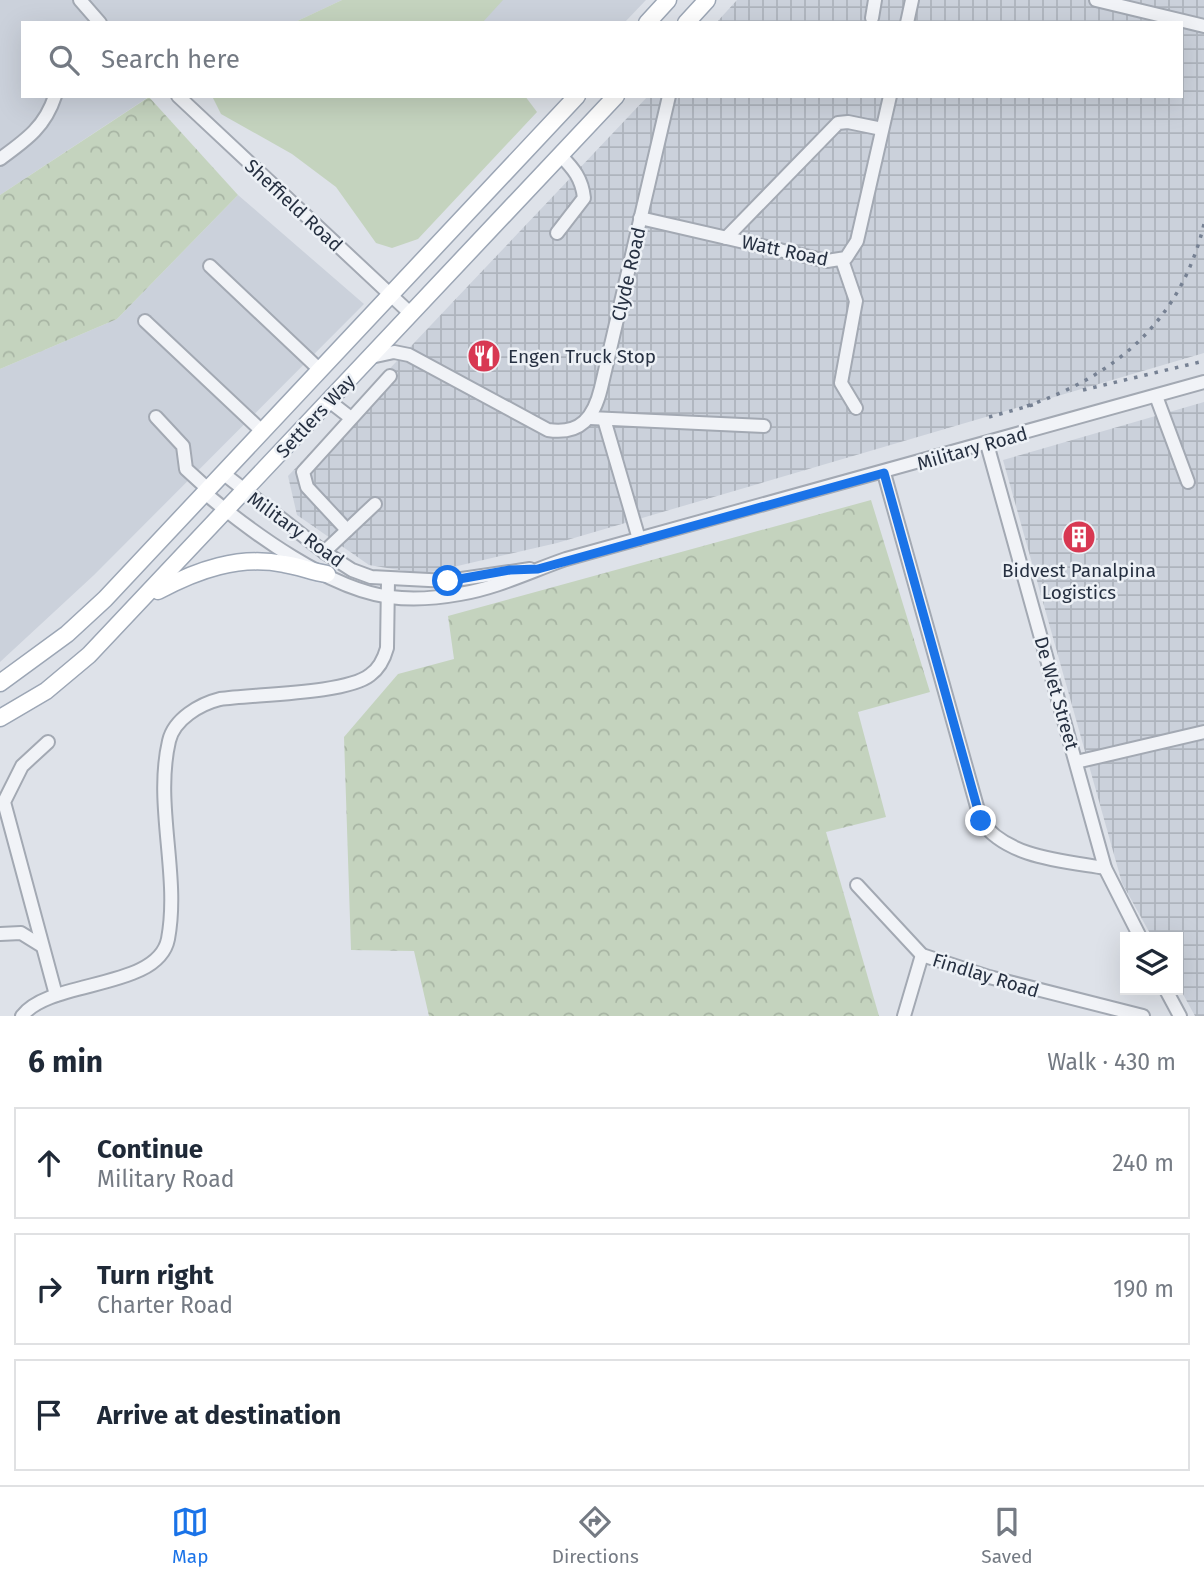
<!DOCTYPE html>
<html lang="en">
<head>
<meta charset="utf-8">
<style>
	body { margin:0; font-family:"Fira Sans",sans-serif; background:#f6f6f7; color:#1f2937 }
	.controls { position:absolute; right:21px; bottom:21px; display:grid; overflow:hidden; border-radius:0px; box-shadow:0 7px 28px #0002 }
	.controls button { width:63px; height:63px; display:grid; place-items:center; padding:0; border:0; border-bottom:2px solid #e0e1e3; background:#fff; color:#1f2937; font:35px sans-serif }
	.stop { position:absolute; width:21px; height:21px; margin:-16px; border:5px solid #1a73e8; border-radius:50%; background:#fff }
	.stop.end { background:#1a73e8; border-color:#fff; box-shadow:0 2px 7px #0008 }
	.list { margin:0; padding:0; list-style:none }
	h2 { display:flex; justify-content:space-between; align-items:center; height:91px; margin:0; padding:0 28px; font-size:30px }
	h2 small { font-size:23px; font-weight:400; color:#747a83 }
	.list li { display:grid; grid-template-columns:46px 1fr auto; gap:21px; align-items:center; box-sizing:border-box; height:112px; margin:0 14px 14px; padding:0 14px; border:2px solid #e0e1e3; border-radius:0px }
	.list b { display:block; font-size:26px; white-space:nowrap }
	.list p { margin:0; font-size:23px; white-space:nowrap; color:#747a83 }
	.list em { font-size:23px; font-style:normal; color:#747a83 }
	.icon { flex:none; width:38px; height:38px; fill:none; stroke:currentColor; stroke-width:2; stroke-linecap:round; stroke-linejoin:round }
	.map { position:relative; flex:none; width:1204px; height:1016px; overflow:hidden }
	.search { position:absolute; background:#fff; box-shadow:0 7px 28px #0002; left:21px; right:21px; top:21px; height:77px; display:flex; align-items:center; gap:18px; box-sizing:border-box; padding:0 24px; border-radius:0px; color:#747a83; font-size:26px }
	.sheet { height:469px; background:#fff }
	nav { display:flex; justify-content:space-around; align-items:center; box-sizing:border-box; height:98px; border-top:2px solid #e0e1e3; background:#fff; font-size:19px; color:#747a83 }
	nav a { display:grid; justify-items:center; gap:4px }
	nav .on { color:#1a73e8 }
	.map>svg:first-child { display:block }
	.built { fill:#cbd1db }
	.industrial { fill:url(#industrial-grid) }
	.green { fill:#c4d3be }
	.forest { fill:url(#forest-crowns) }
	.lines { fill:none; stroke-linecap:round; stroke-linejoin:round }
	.minor-casing { stroke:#a3a9b3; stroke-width:16 }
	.major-casing { stroke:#9ca6b5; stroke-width:19 }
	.minor { stroke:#f1f3f7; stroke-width:12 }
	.major { stroke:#fff; stroke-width:16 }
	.rail { stroke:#768193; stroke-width:3.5; stroke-dasharray:3.5 7; stroke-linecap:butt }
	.route { stroke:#1a73e8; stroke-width:9 }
	.labels { text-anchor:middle; stroke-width:5; stroke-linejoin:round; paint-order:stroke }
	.street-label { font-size:19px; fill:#263041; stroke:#edf1f6 }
	.poi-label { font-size:19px; fill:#263041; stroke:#edf1f6; text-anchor:start }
</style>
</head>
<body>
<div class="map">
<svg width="1204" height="1016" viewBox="0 0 1204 1016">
	<defs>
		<pattern id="industrial-grid" width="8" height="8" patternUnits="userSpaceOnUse" patternTransform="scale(1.75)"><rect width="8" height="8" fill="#cbd1db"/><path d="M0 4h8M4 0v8" fill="none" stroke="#aeb4bd"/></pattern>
		<pattern id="forest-crowns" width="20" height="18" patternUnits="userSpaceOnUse" patternTransform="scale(1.75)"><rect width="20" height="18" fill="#c4d3be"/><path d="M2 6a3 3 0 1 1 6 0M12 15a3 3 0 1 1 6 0" fill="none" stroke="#a8b5a4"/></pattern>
	</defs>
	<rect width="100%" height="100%" fill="#dee2e9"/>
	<g class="built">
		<polygon points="0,0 342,0 293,23 23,23 23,96 150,96 0,195"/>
		<polygon points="443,0 646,0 624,23 469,23"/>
		<polygon points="238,195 364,304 94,575 0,662 0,369 117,319"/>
	</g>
	<g class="industrial">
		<polygon points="737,0 1204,0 1204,353 557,543 423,574 369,565 297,515 288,476 648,96 1181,96 1181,23 716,23"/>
		<polygon points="1204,402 1204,1016 1195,1016 1178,985 1178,937 1152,937 1122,883 1003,460"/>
	</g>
	<g class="green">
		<polygon points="342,0 503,0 482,23 293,23"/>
		<polygon points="212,96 525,96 537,112 418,239 392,248 376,243 336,187 292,154 221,114"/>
	</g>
	<g class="forest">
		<polygon points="149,97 238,195 117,319 0,369 0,195"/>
		<polygon points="871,500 930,692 858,712 886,817 826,832 879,1016 429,1016 414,951 351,950 344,737 398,674 454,659 448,616"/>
	</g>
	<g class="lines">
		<defs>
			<g id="minor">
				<polyline points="80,0 100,23"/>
				<polyline points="1096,0 1204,26"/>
				<polyline points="872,18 875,0"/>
				<polyline points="907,23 912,0"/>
				<polyline points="178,96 410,313"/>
				<path d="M0,159C26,140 45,127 55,96"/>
				<polyline points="640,218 827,261 846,258 857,241 890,96"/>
				<path d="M557,233L584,198C582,179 574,169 560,155"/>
				<polyline points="726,238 838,123 848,122 882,129"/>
				<polyline points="842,260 856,301 841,383 856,408"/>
				<polyline points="210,266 320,370"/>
				<polyline points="145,321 263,432"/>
				<path d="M371,357L394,352L409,355L548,430C581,435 594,417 601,388L669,96"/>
				<polyline points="1156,396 1188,482"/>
				<polyline points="329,401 351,418"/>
				<polyline points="156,417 183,446 186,469 209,490"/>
				<polyline points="590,418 764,426"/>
				<polyline points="604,419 639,539"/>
				<polyline points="987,444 1105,868 1140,937"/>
				<path d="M884,473L981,821C1007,858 1064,861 1105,868"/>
				<polyline points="224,474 324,552 352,570 371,577 448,581 530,569"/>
				<path d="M206,494C253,533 329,589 390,597C412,600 438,598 460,594C497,588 531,571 566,559L1204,382"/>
				<polyline points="347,530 307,487 303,472 390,376"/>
				<polyline points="324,552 375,504"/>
				<polyline points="48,742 22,766 4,802 56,995"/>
				<polyline points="1076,762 1204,732"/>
				<polyline points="857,885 922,955 989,977 1143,1016"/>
				<polyline points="0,934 21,933 42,946"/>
				<polyline points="1166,990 1180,1016"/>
				<path d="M22,1016C50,979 158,990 168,939C180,875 154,805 169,741C174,719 200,704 220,699C255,694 346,694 370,675C380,668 384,659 387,648L388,580"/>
				<polyline points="904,1016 922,955"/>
			</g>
			<g id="major">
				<polyline points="647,23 668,0"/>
				<polyline points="686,23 707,0"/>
				<path d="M158,591C197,570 239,555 284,564C299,566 312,572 327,574"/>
				<polyline points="0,683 67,634 105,599 577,96"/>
				<polyline points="0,718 46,691 89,655 616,96"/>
			</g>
		</defs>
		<use href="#minor" class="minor-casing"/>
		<use href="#major" class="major-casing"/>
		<use href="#minor" class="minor"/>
		<use href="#major" class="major"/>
		<g class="rail">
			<polyline points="1083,390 1204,361"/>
			<path d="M1027,406C1117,375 1181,320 1204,224"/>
			<polyline points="989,417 1036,404"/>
		</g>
	</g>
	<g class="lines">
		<polyline class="route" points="448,581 510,570 538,569 884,473 981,821"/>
	</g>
	<defs>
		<symbol id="restaurant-disc" viewBox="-11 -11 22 22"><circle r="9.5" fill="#d83852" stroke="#edf1f6"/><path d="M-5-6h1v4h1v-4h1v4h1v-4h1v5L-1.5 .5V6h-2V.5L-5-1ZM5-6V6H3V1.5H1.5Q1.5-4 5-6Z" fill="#fff"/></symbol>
		<symbol id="building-disc" viewBox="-11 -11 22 22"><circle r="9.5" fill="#d83852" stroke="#edf1f6"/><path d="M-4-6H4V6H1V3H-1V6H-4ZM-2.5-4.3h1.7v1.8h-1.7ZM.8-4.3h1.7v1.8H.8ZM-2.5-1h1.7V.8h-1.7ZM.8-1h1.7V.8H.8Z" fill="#fff"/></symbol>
	</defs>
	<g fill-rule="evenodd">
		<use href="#restaurant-disc" x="465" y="337" width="38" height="38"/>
		<use href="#building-disc" x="1060" y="518" width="38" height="38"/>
	</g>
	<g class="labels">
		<g class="street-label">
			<text transform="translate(294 205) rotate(43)" y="7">Sheffield Road</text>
			<text transform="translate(785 250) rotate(12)" y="7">Watt Road</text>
			<text transform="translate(628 274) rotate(-77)" y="7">Clyde Road</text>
			<text transform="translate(315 416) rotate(-47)" y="7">Settlers Way</text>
			<text transform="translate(972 448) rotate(-16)" y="7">Military Road</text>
			<text transform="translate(296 529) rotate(36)" y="7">Military Road</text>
			<text transform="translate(1057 693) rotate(74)" y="7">De Wet Street</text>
			<text transform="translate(986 975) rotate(17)" y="7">Findlay Road</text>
		</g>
		<g class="poi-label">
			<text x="508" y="363">Engen Truck Stop</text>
			<text x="1079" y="577" text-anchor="middle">Bidvest Panalpina<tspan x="1079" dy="22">Logistics</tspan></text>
		</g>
	</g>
</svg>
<div class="controls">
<button><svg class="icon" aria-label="layers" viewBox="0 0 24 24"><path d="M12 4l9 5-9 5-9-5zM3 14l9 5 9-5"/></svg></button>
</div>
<div class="stop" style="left:448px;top:581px"></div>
<div class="stop end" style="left:981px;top:821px"></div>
<div class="search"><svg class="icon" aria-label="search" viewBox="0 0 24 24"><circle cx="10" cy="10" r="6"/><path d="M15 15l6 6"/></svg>Search here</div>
</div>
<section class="sheet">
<h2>6 min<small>Walk · 430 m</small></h2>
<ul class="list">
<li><svg class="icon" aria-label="ahead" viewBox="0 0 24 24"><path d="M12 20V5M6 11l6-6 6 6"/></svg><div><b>Continue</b><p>Military Road</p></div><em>240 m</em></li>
<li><svg class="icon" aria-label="right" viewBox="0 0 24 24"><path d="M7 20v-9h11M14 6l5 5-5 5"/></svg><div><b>Turn right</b><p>Charter Road</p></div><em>190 m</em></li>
<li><svg class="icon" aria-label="arrive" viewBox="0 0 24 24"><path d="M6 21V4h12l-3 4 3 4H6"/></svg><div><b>Arrive at destination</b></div></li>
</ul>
</section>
<nav>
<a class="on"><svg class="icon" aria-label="map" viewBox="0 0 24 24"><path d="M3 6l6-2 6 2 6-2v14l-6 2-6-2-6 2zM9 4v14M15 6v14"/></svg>Map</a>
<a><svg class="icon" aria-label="directions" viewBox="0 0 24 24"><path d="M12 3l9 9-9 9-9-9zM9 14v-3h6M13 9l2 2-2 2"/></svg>Directions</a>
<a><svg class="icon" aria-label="saved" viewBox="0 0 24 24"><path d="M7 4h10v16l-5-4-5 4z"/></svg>Saved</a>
</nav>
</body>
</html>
